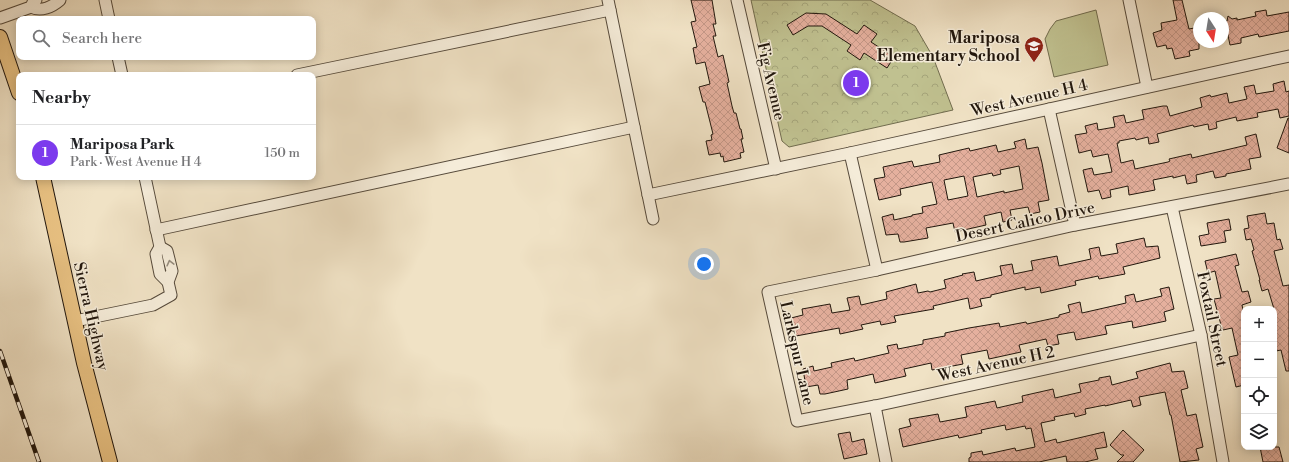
<!DOCTYPE html>
<html lang="en">
<head>
<meta charset="utf-8">
<style>
	body { margin:0; font-family:"Libre Bodoni",serif; background:#f6f6f6; color:#202124 }
	.controls { position:absolute; right:12px; bottom:12px; display:grid; overflow:hidden; border-radius:8px; box-shadow:0 2px 10px #0003 }
	.controls button { width:36px; height:36px; display:grid; place-items:center; padding:0; border:0; border-bottom:1px solid #e0e0e0; background:#fff; color:#202124; font:20px sans-serif }
	.compass { position:absolute; left:1193px; top:12px; width:36px; height:36px; border-radius:50%; background:#fff; box-shadow:0 2px 10px #0003; rotate:168deg }
	.you { position:absolute; left:704px; top:264px; width:14px; height:14px; margin:-10px; border:3px solid #fff; border-radius:50%; background:#1a73e8; box-shadow:0 0 0 6px #1a73e833 }
	.badge { display:grid; place-items:center; width:26px; height:26px; border-radius:50%; background:#7c3aed; color:#fff; font-size:13px; font-weight:700 }
	.pin { position:absolute; translate:-50% -50%; border:2px solid #fff; box-shadow:0 1px 4px #0006 }
	.list { margin:0; padding:0; list-style:none }
	h2 { display:flex; justify-content:space-between; align-items:center; height:52px; margin:0; padding:0 16px; font-size:17px }
	h2 small { font-size:13px; font-weight:400; color:#757577 }
	.list li { display:grid; grid-template-columns:26px 1fr auto; gap:12px; align-items:center; box-sizing:border-box; height:56px; padding:0 16px; border-top:1px solid #e0e0e0 }
	.list b { display:block; font-size:15px; white-space:nowrap }
	.list p { margin:0; font-size:13px; white-space:nowrap; color:#757577 }
	.list em { font-size:13px; font-style:normal; color:#757577 }
	.icon { flex:none; width:22px; height:22px; fill:none; stroke:currentColor; stroke-width:2; stroke-linecap:round; stroke-linejoin:round }
	.map { position:relative; flex:none; width:1289px; height:462px; overflow:hidden }
	.search { position:absolute; background:#fff; box-shadow:0 2px 10px #0003; left:16px; top:16px; width:300px; height:44px; display:flex; align-items:center; gap:10px; box-sizing:border-box; padding:0 14px; border-radius:8px; color:#757577; font-size:15px }
	.panel { position:absolute; background:#fff; box-shadow:0 2px 10px #0003; left:16px; top:72px; width:300px; height:108px; border-radius:8px }
	.map>svg:first-child { display:block }
	.park { fill:url(#park-crowns); stroke:#716c4e }
	.pitch { fill:#c0c190; stroke:#716c4e }
	.building { fill:url(#building-cross-hatch); stroke:#22170d; fill-rule:evenodd }
	.lines { fill:none; stroke-linecap:round; stroke-linejoin:round }
	.minor-casing { stroke:#564a3b; stroke-width:13 }
	.major-casing { stroke:#22170d; stroke-width:16 }
	.minor { stroke:#f5ecd9; stroke-width:11 }
	.major { stroke:#e8c182; stroke-width:14 }
	.rail-casing { stroke:#22170d; stroke-width:4.5 }
	.rail { stroke:#f5ecd9; stroke-width:3; stroke-dasharray:9; stroke-linecap:butt }
	.oneway { stroke:#968c7d }
	.labels { text-anchor:middle; stroke-width:3; stroke-linejoin:round; paint-order:stroke }
	.poi-label { font-size:16px; font-weight:bold; fill:#22170d; stroke:#f5ecd9; text-anchor:end }
	.street-label { font-size:16px; fill:#22170d; stroke:#f5ecd9 }
</style>
</head>
<body>
<div class="map">
<svg width="1289" height="462" viewBox="0 0 1289 462">
	<defs>
		<pattern id="park-crowns" width="20" height="18" patternUnits="userSpaceOnUse"><rect width="20" height="18" fill="#c0c190"/><path d="M2 6a3 3 0 1 1 6 0M12 15a3 3 0 1 1 6 0" fill="none" stroke="#a5a57b"/></pattern>
		<pattern id="building-cross-hatch" width="8" height="8" patternUnits="userSpaceOnUse"><rect width="8" height="8" fill="#e5b09e"/><path d="M0 0l8 8M0 8l8-8" fill="none" stroke="#c49787"/></pattern>
	</defs>
	<rect width="100%" height="100%" fill="#f0e2c5"/>
	<filter id="stains"><feTurbulence type="fractalNoise" baseFrequency=".005" numOctaves="4"/><feColorMatrix values="0 0 0 0 .2 0 0 0 0 .09 0 0 0 0 .02 0 0 0 .5 -.17"/></filter>
	<radialGradient id="worn" r=".72"><stop offset=".6" stop-color="#630" stop-opacity="0"/><stop offset="1" stop-color="#630" stop-opacity=".3"/></radialGradient>
	<polygon class="park" points="751,0 870,0 915,26 933,57 953,110 789,147 782,141"/>
	<polygon class="pitch" points="1096,10 1108,65 1054,77 1045,39 1050,29 1056,21"/>
	<g class="building">
		<polygon points="691,0 712,0 716,24 713,24 716,36 713,36 718,57 723,55 729,82 727,83 732,106 734,113 736,113 740,129 741,129 743,139 741,139 744,152 740,153 741,158 724,162 723,156 721,157 720,153 709,155 706,141 712,140 711,135 713,134 705,102 703,102 699,87 710,84 705,62 696,64 693,48 697,47 691,22 696,21"/>
		<polygon points="1173,0 1182,0 1189,29 1199,27 1199,49 1189,51 1190,56 1175,59 1172,48 1167,49 1166,45 1157,47 1153,33 1162,30 1161,23 1177,20"/>
		<polygon points="1266,10 1267,16 1289,12 1289,31 1259,37 1258,34 1241,38 1241,43 1230,45 1225,21 1227,21 1228,16 1232,19 1237,18 1237,20 1256,16 1255,12"/>
		<polygon points="806,13 826,14 857,34 864,25 877,34 871,42 894,57 887,68 864,53 860,60 847,51 851,45 822,26 808,26 793,35 787,25"/>
		<polygon points="1284,81 1286,92 1289,91 1289,116 1280,118 1278,109 1257,113 1258,117 1237,121 1236,117 1216,122 1217,128 1209,130 1208,124 1194,127 1193,125 1157,134 1159,142 1149,144 1148,137 1136,140 1135,138 1119,141 1119,143 1117,143 1121,163 1133,160 1135,169 1168,162 1170,161 1169,159 1191,154 1192,158 1247,145 1245,137 1256,134 1261,157 1249,159 1251,169 1226,174 1226,176 1215,178 1213,171 1196,175 1197,182 1187,184 1185,175 1173,178 1173,176 1153,180 1155,190 1129,195 1128,186 1110,190 1111,197 1102,199 1099,190 1088,192 1083,170 1092,168 1094,175 1112,172 1108,154 1093,157 1091,150 1079,153 1075,135 1087,133 1085,126 1097,123 1098,130 1115,127 1113,117 1124,115 1126,123 1144,119 1142,110 1163,106 1167,106 1170,116 1202,107 1200,98 1210,95 1211,97 1227,93 1229,103 1247,99 1244,87 1254,85 1256,94 1274,91 1273,84"/>
		<polygon points="1288,118 1289,118 1289,153 1277,148"/>
		<path d="M1025,139L1027,149L1038,147L1042,163L1049,200L1038,202L1040,212L1030,214L1028,207L1010,210L1012,220L1003,222L1001,212L984,216L986,225L955,232L953,223L926,228L928,238L904,242H900L898,234L886,235L882,217L893,214L894,220L912,216V215L923,213L922,207L937,204L932,182L900,189L901,195L879,200L874,179L885,177L883,167L912,161L914,167L940,162L939,155L969,148L970,151L996,145L998,152L1016,148L1014,142ZM1019,166L1023,189L1004,193V191L977,197L973,177L992,173L993,176L1001,174L1000,170ZM964,176L968,196L948,200L944,180Z"/>
		<polygon points="1265,213 1267,224 1274,223 1277,240 1280,239 1283,249 1274,251 1283,286 1289,285 1289,371 1286,371 1281,350 1276,351 1274,343 1274,309 1268,289 1262,291 1259,280 1260,280 1252,251 1254,250 1251,239 1246,240 1244,229 1249,228 1247,216"/>
		<polygon points="1229,219 1231,230 1224,231 1226,242 1201,246 1199,236 1209,234 1207,223"/>
		<polygon points="1144,238 1146,247 1158,246 1160,258 1123,267 1125,274 1099,279 1098,276 1075,281 1076,285 1041,293 1040,287 1025,290 1025,287 991,295 991,297 980,299 982,306 970,309 968,298 933,306 934,309 894,316 896,322 881,325 880,321 861,325 863,329 840,334 839,328 796,336 791,318 803,315 802,309 830,304 832,313 850,310 847,298 859,296 861,305 887,299 886,292 916,284 918,293 928,291 930,292 946,288 944,280 963,275 962,274 974,272 976,281 1002,275 1000,266 1012,264 1014,274 1033,270 1031,261 1057,256 1059,266 1091,259 1089,249 1099,247 1101,256 1118,253 1116,244"/>
		<polygon points="1236,254 1239,265 1235,266 1242,292 1248,291 1251,302 1242,305 1244,316 1244,385 1236,387 1229,357 1238,355 1232,328 1223,330 1221,325 1214,299 1221,298 1215,271 1208,273 1205,261"/>
		<polygon points="1169,287 1174,309 1164,312 1166,321 1133,328 1132,321 1105,326 1107,334 1076,340 1074,332 1057,335 1059,344 1048,346 1046,339 1019,345 1021,352 989,359 987,350 961,355 963,364 932,370 931,363 904,369 906,376 875,383 873,374 847,380 848,389 825,394 820,394 818,385 806,387 803,369 813,366 814,371 832,367 831,363 854,358 855,361 889,353 887,346 897,344 898,349 923,344 923,340 945,336 945,333 969,328 999,323 1000,327 1026,322 1027,324 1059,317 1059,315 1070,312 1068,305 1080,302 1082,313 1126,303 1125,296 1134,294 1136,302 1162,296 1160,289"/>
		<polygon points="1170,363 1172,372 1184,371 1188,388 1181,390 1187,416 1196,414 1203,447 1196,449 1199,460 1180,462 1171,415 1170,415 1165,392 1139,397 1141,405 1133,407 1131,400 1105,406 1105,405 1085,409 1086,414 1075,417 1074,413 1054,417 1055,420 1041,423 1045,442 1056,439 1057,443 1104,432 1107,447 1095,449 1098,459 1085,462 1067,462 1066,456 1039,462 969,462 969,458 971,457 971,453 982,451 983,455 1015,448 1016,451 1035,447 1031,428 1026,429 1025,426 1006,430 1005,425 981,430 982,433 959,438 958,435 903,447 899,429 911,426 909,419 938,414 940,422 967,417 965,407 995,401 997,408 1023,402 1022,396 1053,389 1055,398 1081,392 1079,384 1099,380 1099,378 1110,376 1112,385 1138,378 1136,372"/>
		<polygon points="1123,430 1144,450 1133,462 1117,462 1124,455 1121,455 1110,445"/>
		<polygon points="850,432 852,442 864,439 867,454 844,459 838,434"/>
		<polygon points="1260,447 1279,447 1283,462 1263,462"/>
	</g>
	<g class="lines">
		<defs>
			<g id="minor">
				<polyline points="105,0 109,19"/>
				<polyline points="608,0 653,219"/>
				<polyline points="737,0 776,169"/>
				<polyline points="1129,0 1147,87"/>
				<path d="M31,7C41,12 52,7 60,0"/>
				<polyline points="0,18 31,7 34,0 36,0"/>
				<polyline points="118,57 122,75"/>
				<polyline points="297,75 610,10"/>
				<polyline points="1049,109 1075,225"/>
				<polyline points="850,153 877,270"/>
				<polyline points="145,177 160,247 156,254 160,274 168,282"/>
				<polyline points="648,195 850,153 1289,56"/>
				<polyline points="1172,207 1201,335 1223,462"/>
				<polyline points="156,230 634,127"/>
				<polyline points="75,321 153,305 171,295 168,282 172,271 167,251 160,247"/>
				<polyline points="1201,335 875,406 797,421 768,292 877,270 1075,225 1289,184"/>
				<polyline points="875,406 886,462"/>
			</g>
			<g id="major">
				<polyline points="0,37 19,93"/>
				<polyline points="43,177 84,363 110,462"/>
			</g>
		</defs>
		<use href="#minor" class="minor-casing"/>
		<use href="#major" class="major-casing"/>
		<use href="#minor" class="minor"/>
		<use href="#major" class="major"/>
		<defs>
			<polyline id="rail" points="0,351 39,462"/>
		</defs>
		<use href="#rail" class="rail-casing"/>
		<use href="#rail" class="rail"/>
	</g>
	<defs><path id="oneway-chevron" d="M-2-3.5L2.5 0L-2 3.5" fill="none" stroke-width="1.6" stroke-linecap="round" stroke-linejoin="round"/></defs>
	<use class="oneway" href="#oneway-chevron" transform="translate(170 263) rotate(-104)"/>
	<defs>
		<symbol id="school-pin" viewBox="-11 -11 22 30"><path d="M0 17L-7.5 6A9.5 9.5 0 1 1 7.5 6Z" fill="#8f2418" stroke="#f5ecd9"/><path d="M0-5L7-2L0 1L-7-2ZM-4 1L0 2.5L4 1V4Q0 6-4 4Z" fill="#fff"/></symbol>
	</defs>
	<g fill-rule="evenodd">
		<use href="#school-pin" x="1023" y="35" width="22" height="30"/>
	</g>
	<g class="labels">
		<g class="poi-label">
			<text x="1020" y="43">Mariposa<tspan x="1020" dy="18">Elementary School</tspan></text>
		</g>
		<g class="street-label">
			<text transform="translate(772 81) rotate(77)" y="6">Fig Avenue</text>
			<text transform="translate(1029 97) rotate(-13)" y="6">West Avenue H 4</text>
			<text transform="translate(1025 221) rotate(-12)" y="6">Desert Calico Drive</text>
			<text transform="translate(92 316) rotate(77)" y="6">Sierra Highway</text>
			<text transform="translate(1213 319) rotate(78)" y="6">Foxtail Street</text>
			<text transform="translate(798 353) rotate(77)" y="6">Larkspur Lane</text>
			<text transform="translate(996 363) rotate(-12)" y="6">West Avenue H 2</text>
		</g>
	</g>
	<rect width="100%" height="100%" filter="url(#stains)"/>
	<rect width="100%" height="100%" fill="url(#worn)"/>
</svg>
<div class="controls">
<button>+</button>
<button>−</button>
<button><svg class="icon" aria-label="locate" viewBox="0 0 24 24"><circle cx="12" cy="12" r="6"/><path d="M12 2v4M12 18v4M2 12h4M18 12h4"/></svg></button>
<button><svg class="icon" aria-label="layers" viewBox="0 0 24 24"><path d="M12 4l9 5-9 5-9-5zM3 14l9 5 9-5"/></svg></button>
</div>
<svg class="compass" viewBox="-18 -18 36 36"><path d="M0-13l5 13h-10z" fill="#e53935"/><path d="M0 13l5-13h-10z" fill="#757577"/></svg>
<div class="you"></div>
<div class="pin badge" style="left:856px;top:83px">1</div>
<div class="search"><svg class="icon" aria-label="search" viewBox="0 0 24 24"><circle cx="10" cy="10" r="6"/><path d="M15 15l6 6"/></svg>Search here</div>
<section class="panel">
<h2>Nearby<small></small></h2>
<ul class="list">
<li><span class="badge">1</span><div><b>Mariposa Park</b><p>Park · West Avenue H 4</p></div><em>150 m</em></li>
</ul>
</section>
</div>
</body>
</html>
